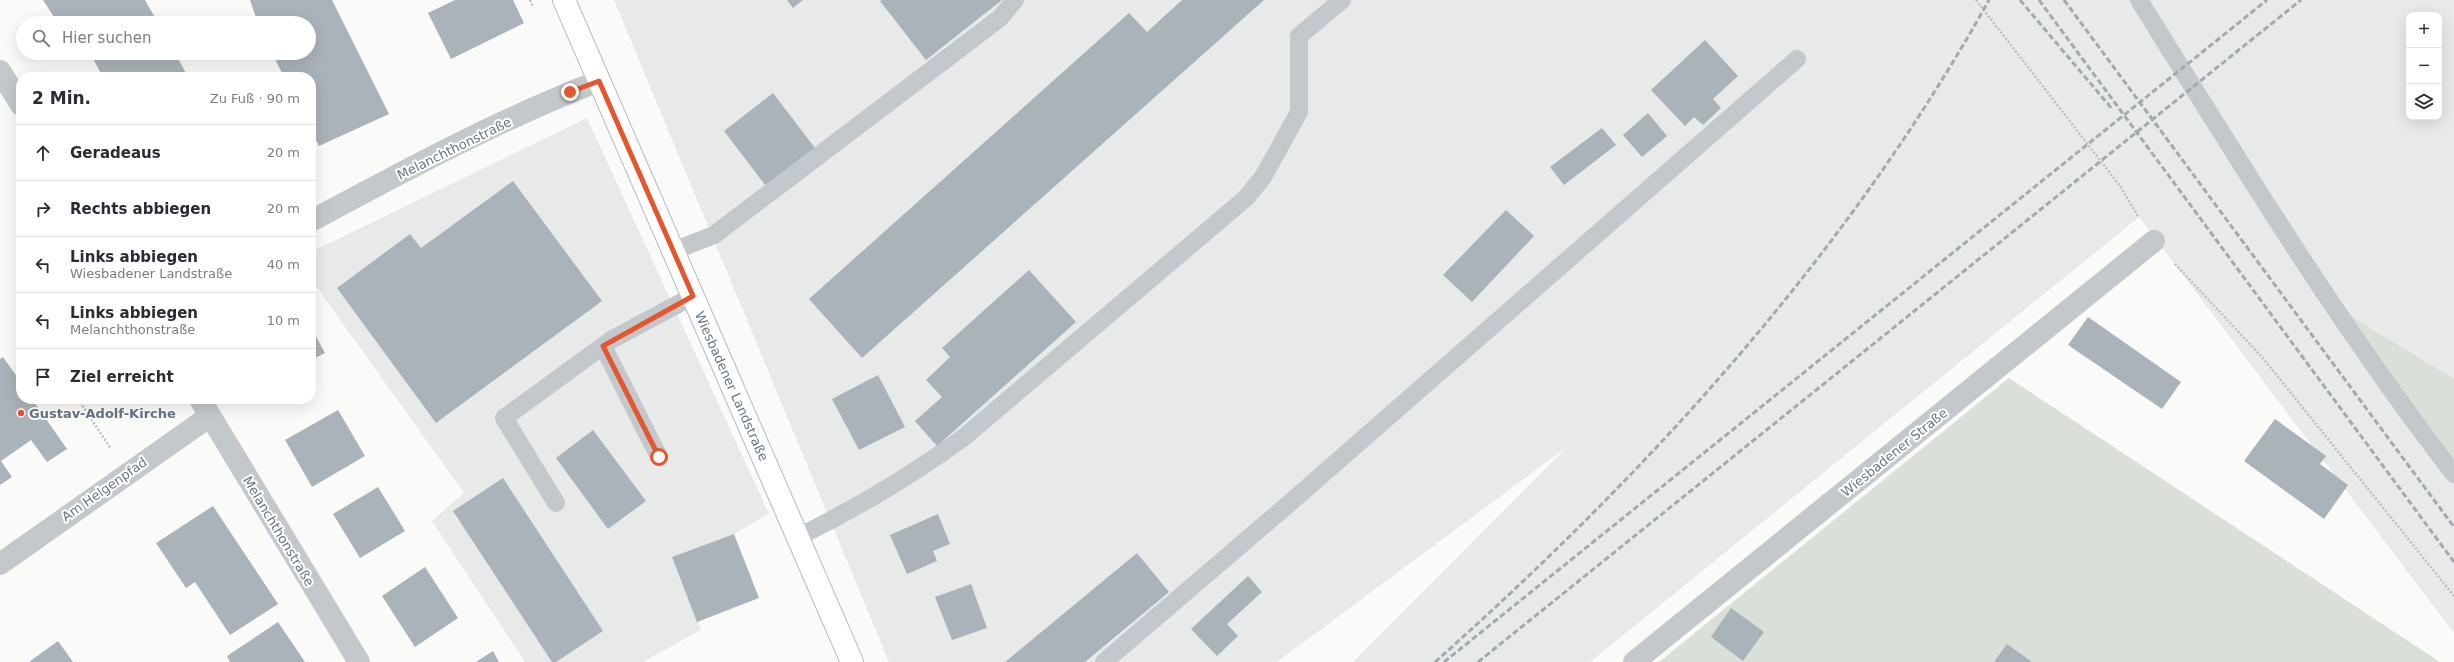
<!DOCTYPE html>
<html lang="de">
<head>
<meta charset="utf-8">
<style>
	body { margin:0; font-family:"DejaVu Sans",sans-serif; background:#f2f2f3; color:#2b2b33 }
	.controls { position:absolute; right:12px; top:12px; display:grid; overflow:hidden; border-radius:8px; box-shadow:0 4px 16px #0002 }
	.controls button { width:36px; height:36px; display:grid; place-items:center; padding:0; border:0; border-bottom:1px solid #e1e1e2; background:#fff; color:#2b2b33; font:20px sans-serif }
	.stop { position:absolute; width:12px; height:12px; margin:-9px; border:3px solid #e4572e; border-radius:50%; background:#fff }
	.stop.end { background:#e4572e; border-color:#fff; box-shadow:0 1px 4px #0008 }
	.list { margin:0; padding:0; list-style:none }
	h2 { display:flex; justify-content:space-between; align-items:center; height:52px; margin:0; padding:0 16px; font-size:17px }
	h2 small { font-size:13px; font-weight:400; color:#7c7c81 }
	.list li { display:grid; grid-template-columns:26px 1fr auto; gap:12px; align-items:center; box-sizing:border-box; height:56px; padding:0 16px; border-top:1px solid #e1e1e2 }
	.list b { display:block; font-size:15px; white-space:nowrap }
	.list p { margin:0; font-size:13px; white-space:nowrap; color:#7c7c81 }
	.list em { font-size:13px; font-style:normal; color:#7c7c81 }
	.icon { flex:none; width:22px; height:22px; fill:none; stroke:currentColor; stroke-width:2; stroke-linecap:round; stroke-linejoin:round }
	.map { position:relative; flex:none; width:2454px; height:662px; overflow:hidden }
	.search { position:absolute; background:#fff; box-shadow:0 4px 16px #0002; left:16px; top:16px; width:300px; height:44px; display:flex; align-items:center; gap:10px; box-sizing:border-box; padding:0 14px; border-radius:22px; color:#7c7c81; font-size:15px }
	.panel { position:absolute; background:#fff; box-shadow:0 4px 16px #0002; left:16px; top:72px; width:300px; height:332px; border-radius:16px }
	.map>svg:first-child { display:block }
	.built { fill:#e8e9e9; fill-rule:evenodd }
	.green { fill:#dadfd7 }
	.building { fill:#aab3b9 }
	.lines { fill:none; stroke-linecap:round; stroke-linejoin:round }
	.secondary-casing { stroke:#b3babf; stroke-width:24 }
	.path { stroke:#bbbfc2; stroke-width:2.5; stroke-dasharray:2 2; stroke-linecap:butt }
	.service { stroke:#c3c8cc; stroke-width:18 }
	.minor { stroke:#c3c8cc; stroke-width:22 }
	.secondary { stroke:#fff; stroke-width:22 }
	.rail { stroke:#a2aab0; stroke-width:3; stroke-dasharray:6 3; stroke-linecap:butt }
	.route { stroke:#e4572e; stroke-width:5 }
	.poi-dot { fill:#e4572e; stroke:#fff; stroke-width:1.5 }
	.labels { text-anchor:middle; stroke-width:4; stroke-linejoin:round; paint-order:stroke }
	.street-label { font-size:13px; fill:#657683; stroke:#fff }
	.poi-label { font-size:13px; font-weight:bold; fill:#657683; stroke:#fff; text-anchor:start }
</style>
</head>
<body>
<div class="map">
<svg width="2454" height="662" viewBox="0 0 2454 662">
	<rect width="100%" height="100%" fill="#fafaf8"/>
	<g class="built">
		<path d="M614,0H2454V633L2139,217L1590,662H1353L1568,446L1277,662H889ZM2409,15H2439V117H2409Z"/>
		<polygon points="587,118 769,514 734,534 672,557 701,630 643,662 525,662 432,521 464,493 311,279 311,252"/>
	</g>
	<g class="green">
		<polygon points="2342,311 2454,379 2454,462"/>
		<polygon points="2009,378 2440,662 1659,662"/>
	</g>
	<g class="building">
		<polygon points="43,0 145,0 158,23 58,23"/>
		<polygon points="250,0 332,0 389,114 319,146 311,131 311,77 284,77 272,53 309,53 309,23 258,23"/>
		<polygon points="455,0 513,0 524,23 451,59 428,13"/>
		<polygon points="787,0 803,0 793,8"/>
		<polygon points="882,0 1002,0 926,60 880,1"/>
		<polygon points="1182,0 1264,0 862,358 809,299 1129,13 1147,32"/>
		<polygon points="1705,40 1738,76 1713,99 1721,108 1703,125 1694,117 1685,126 1651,90"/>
		<polygon points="90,53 175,53 188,77 103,77"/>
		<polygon points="773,93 818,152 769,190 724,131"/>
		<polygon points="1648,113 1667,136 1642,157 1623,135"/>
		<polygon points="1602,128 1616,145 1564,185 1550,167"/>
		<polygon points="513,181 602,301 436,423 337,288 410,234 421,248"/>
		<polygon points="1506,210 1534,236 1472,302 1443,275"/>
		<polygon points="1029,270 1076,322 937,446 915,421 942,397 926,380 950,357 942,348"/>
		<polygon points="2088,317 2181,382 2162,409 2068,345"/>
		<polygon points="311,327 325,353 311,360"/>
		<polygon points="3,357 21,382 21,399 32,399 67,449 47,462 31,440 1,461 12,477 0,485 0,359"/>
		<polygon points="878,375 905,427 859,450 832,399"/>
		<polygon points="338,410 365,456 312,487 285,440"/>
		<polygon points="2275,419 2326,456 2320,464 2348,485 2324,519 2244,461"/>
		<polygon points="593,430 646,501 608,529 556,458"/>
		<polygon points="503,478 603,631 556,662 552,662 453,511"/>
		<polygon points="378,487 405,531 360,558 333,514"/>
		<polygon points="213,506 278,604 230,635 195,582 186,588 156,543"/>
		<polygon points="938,514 950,544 933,551 937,561 907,574 890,535"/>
		<polygon points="734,534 759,598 697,622 672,557"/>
		<polygon points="1137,553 1169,592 1085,662 1005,662"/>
		<polygon points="425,567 458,618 415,647 382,596"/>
		<polygon points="1248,576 1262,592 1227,624 1238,636 1217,656 1191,629"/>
		<polygon points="971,584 987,628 952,640 935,597"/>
		<polygon points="1731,608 1764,632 1743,661 1711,637"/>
		<polygon points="278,622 305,662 230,662 227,656"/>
		<polygon points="58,641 73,662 29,662"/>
		<polygon points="2007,644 2032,662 1994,662"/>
		<polygon points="493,651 499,662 476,662"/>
	</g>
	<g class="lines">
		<defs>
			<polyline id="secondary" points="564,0 852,662"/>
		</defs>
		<use href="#secondary" class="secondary-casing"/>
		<g class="path">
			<polyline points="530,0 533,7"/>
			<polyline points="1976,0 2120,186 2138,216"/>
			<polyline points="2175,264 2262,357 2454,596"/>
			<polyline points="21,310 21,313"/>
			<polyline points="78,399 111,449"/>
		</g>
		<g class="service">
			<path d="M2139,0C2239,161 2338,324 2454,474"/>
			<polyline points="673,251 714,235 1000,18 1015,0"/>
			<polyline points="603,346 659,457"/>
			<polyline points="556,503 504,418 611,340 693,296"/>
			<path d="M798,537C855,509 912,475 963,438L1246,198L1263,177L1299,112V36L1342,0"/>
			<polyline points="1104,662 1292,501 1797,59"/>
		</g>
		<g class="minor">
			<polyline points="0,71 21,105"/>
			<path d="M311,221C404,171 500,119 599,81"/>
			<polyline points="200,399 359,662"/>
			<polyline points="0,564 210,416"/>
			<polyline points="1634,662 2154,241"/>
		</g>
		<use href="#secondary" class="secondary"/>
		<g class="rail">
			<polyline points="2020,0 2113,110"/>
			<polyline points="2039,0 2454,562"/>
			<polyline points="2064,0 2454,527"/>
			<path d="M1435,662C1651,470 1848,253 1989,0"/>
			<polyline points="1444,662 2267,0"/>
			<polyline points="1478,662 2301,0"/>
		</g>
	</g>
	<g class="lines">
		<polyline class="route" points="570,92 599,81 693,296 603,346 659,457"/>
	</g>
	<circle class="poi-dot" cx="21" cy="413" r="4"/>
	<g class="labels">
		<g class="street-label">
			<text transform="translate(454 148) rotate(-26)" y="5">Melanchthonstraße</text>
			<text transform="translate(732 386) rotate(66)" y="5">Wiesbadener Landstraße</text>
			<text transform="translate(1894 452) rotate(-39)" y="5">Wiesbadener Straße</text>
			<text transform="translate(104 489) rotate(-35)" y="5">Am Helgenpfad</text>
			<text transform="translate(279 531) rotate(59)" y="5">Melanchthonstraße</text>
		</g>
		<g class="poi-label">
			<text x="29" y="418">Gustav-Adolf-Kirche</text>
		</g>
	</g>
</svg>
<div class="controls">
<button>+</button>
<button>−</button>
<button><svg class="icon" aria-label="layers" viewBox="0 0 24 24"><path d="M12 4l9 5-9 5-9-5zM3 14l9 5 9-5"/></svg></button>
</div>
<div class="stop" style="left:659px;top:457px"></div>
<div class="stop end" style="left:570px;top:92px"></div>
<div class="search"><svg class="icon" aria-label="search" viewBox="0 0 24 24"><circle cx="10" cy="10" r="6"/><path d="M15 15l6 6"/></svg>Hier suchen</div>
<section class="panel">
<h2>2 Min.<small>Zu Fuß · 90 m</small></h2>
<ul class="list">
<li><svg class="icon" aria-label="ahead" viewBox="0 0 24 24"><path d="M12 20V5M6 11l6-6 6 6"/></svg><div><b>Geradeaus</b></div><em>20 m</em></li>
<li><svg class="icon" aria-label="right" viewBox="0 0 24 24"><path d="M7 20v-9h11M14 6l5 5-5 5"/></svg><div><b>Rechts abbiegen</b></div><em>20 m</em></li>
<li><svg class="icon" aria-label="left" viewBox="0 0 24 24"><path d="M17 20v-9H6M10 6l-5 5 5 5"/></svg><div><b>Links abbiegen</b><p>Wiesbadener Landstraße</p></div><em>40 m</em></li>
<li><svg class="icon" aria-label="left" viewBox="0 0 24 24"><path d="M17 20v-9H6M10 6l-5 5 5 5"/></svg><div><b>Links abbiegen</b><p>Melanchthonstraße</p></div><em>10 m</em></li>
<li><svg class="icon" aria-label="arrive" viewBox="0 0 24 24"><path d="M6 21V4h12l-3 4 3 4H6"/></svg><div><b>Ziel erreicht</b></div></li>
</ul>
</section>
</div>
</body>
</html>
